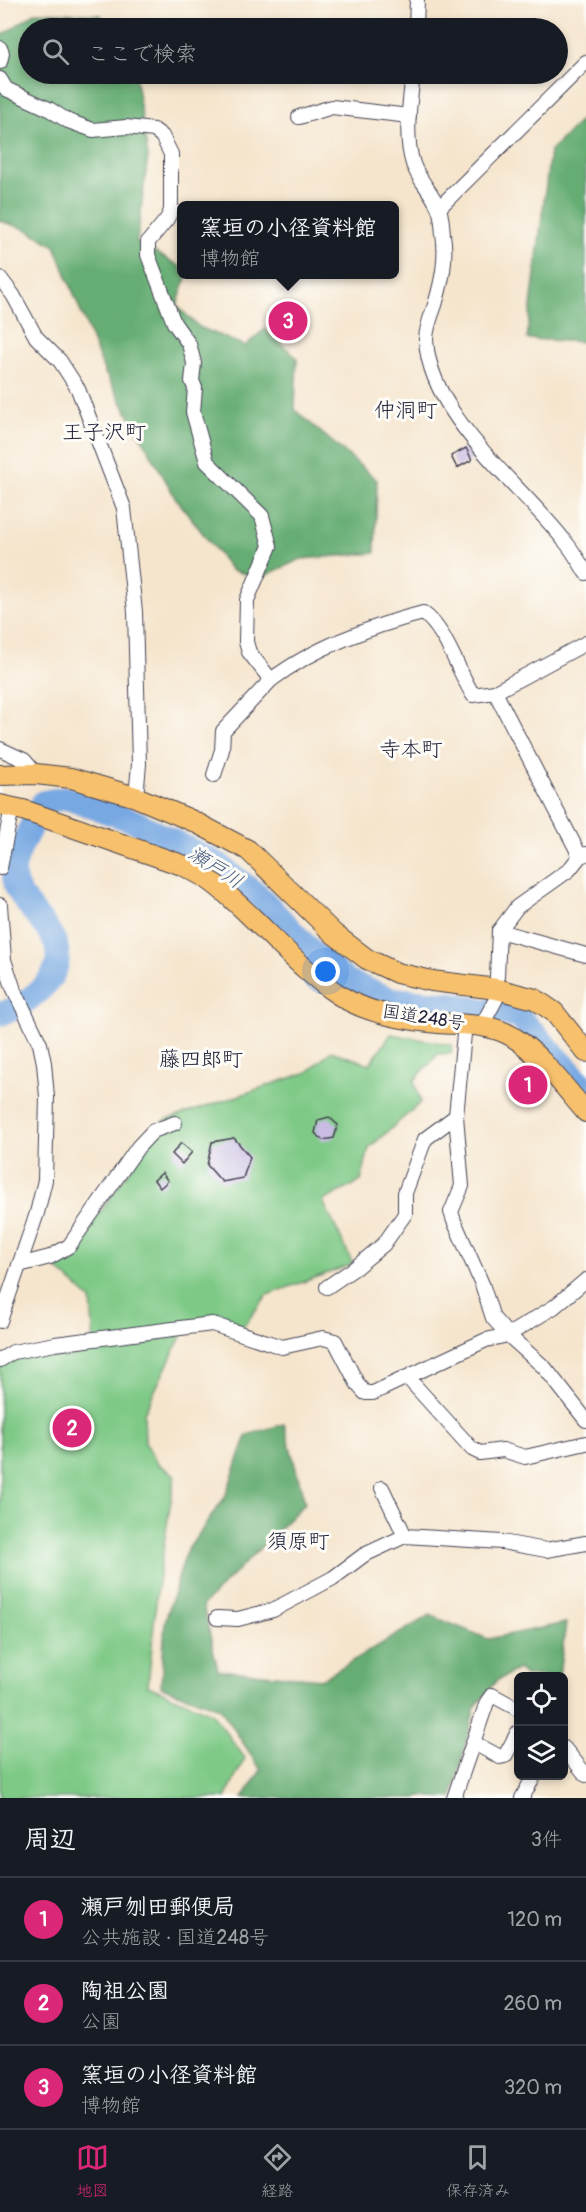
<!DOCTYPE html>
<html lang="ja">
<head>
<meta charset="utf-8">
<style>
	body { margin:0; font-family:Pangolin,"Klee One",sans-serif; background:#242831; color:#f1f3f6 }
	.controls { position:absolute; right:18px; bottom:18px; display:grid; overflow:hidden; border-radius:9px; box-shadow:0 3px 9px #0003 }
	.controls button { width:54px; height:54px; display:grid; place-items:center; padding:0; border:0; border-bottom:2px solid #363941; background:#171b24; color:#f1f3f6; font:30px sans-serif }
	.you { position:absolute; left:326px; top:972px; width:21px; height:21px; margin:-15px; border:4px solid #fff; border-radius:50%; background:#1a73e8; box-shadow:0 0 0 9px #1a73e833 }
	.badge { display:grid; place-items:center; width:39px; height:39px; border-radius:50%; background:#db2777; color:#fff; font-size:20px; font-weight:700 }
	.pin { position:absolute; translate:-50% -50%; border:3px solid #fff; box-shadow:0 2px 6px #0006 }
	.popup { position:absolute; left:177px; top:201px; width:222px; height:78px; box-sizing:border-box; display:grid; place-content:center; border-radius:9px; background:#171b24; filter:drop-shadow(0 2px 4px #0005); font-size:20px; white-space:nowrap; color:#9ea1a6 }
	.popup b { font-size:22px; color:#f1f3f6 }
	.popup::after { content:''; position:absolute; left:50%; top:100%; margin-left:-12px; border:12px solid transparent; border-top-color:#171b24 }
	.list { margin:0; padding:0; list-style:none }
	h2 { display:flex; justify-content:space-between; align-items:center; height:78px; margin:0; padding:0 24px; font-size:26px }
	h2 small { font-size:20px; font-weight:400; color:#9ea1a6 }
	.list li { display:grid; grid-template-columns:39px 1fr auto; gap:18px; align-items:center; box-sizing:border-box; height:84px; padding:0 24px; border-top:2px solid #363941 }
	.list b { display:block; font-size:22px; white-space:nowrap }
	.list p { margin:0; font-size:20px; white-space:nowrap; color:#9ea1a6 }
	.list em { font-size:20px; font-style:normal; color:#9ea1a6 }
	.icon { flex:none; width:33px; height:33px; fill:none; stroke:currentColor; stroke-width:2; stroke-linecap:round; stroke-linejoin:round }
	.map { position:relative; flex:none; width:586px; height:1798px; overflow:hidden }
	.search { position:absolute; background:#171b24; box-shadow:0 3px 9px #0003; left:18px; right:18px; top:18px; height:66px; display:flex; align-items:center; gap:15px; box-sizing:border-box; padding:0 21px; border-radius:33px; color:#9ea1a6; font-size:22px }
	.sheet { height:330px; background:#171b24 }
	nav { display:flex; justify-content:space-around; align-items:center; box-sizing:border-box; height:84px; border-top:2px solid #363941; background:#171b24; font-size:16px; color:#9ea1a6 }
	nav a { display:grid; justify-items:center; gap:3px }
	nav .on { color:#db2777 }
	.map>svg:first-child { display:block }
	.green { fill:#7ec986; stroke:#507660; stroke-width:1.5 }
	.forest { fill:#66ad73; stroke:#446857; stroke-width:1.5 }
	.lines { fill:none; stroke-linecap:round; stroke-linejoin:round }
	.river { stroke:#77a8e2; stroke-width:24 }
	.building { fill:#c7b9e4 }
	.minor-casing { stroke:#423f51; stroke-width:16 }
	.highway-casing { stroke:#423f51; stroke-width:22 }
	.minor { stroke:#fff; stroke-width:14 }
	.highway { stroke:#f7c06c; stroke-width:20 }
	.labels { text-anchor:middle; stroke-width:6; stroke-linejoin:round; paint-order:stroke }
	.street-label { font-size:18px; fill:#22223b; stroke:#fdfcf7 }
	.water-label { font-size:20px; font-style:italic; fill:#44587e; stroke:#fdfcf7 }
	.quarter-label { font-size:21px; fill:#22223b; stroke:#fdfcf7 }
</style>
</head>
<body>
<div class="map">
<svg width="586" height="1798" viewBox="0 0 586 1798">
	<rect width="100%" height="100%" fill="#fdfcf7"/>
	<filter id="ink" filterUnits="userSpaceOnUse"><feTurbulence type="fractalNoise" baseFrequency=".0167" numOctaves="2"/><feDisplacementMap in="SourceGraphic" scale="12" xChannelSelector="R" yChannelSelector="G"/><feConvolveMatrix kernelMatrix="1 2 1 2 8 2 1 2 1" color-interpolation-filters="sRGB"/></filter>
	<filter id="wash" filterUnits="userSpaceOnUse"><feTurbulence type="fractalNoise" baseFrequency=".008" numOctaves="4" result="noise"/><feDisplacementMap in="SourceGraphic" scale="24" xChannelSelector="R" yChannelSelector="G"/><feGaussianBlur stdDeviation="1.35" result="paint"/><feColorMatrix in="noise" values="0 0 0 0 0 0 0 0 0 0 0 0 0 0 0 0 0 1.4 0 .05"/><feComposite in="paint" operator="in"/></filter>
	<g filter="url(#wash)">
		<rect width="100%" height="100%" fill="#f5e5cd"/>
		<polygon class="green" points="391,1034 452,1045 451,1053 438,1054 414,1081 421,1102 369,1148 361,1181 323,1201 353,1264 267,1295 243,1327 217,1317 188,1322 144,1413 145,1443 158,1464 175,1475 158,1582 148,1686 212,1713 245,1758 225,1798 0,1798 0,1365 8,1356 94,1344 91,1300 48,1260 73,1251 164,1121 308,1072 331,1051 370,1064"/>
		<g class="forest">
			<polygon points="36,12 101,15 109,28 28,28 28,74 135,74 148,156 137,242 181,267 182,274 187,275 177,306 199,327 245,346 265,329 297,358 295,410 377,480 375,553 301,559 260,578 231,570 175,497 105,373 55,246 28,230 0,221 0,37"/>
			<polygon points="586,115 586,342 527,339 550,151"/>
			<polygon points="284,1424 305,1503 203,1605 218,1670 322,1679 430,1615 488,1639 566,1623 559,1676 527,1676 518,1669 496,1681 475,1707 452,1798 419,1796 417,1798 243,1798 261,1770 220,1708 161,1687 165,1622 186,1552 225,1497 247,1435"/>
		</g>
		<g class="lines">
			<path class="river" d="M0,1014C16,1010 35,996 46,984C87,937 10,911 14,870C16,849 35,822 43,802L66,798L136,822L220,865L260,897L314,954L348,982L391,999L453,1004L519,1017L586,1088"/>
		</g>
		<g id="blocks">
			<g class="building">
				<polygon points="466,448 472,460 457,468 451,456"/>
				<polygon points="329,1117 338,1125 334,1138 323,1140 315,1133 318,1120"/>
				<polygon points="234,1138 250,1157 243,1178 222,1182 207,1165 212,1142"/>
				<polygon points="181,1143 192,1152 182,1164 172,1154"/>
				<polygon points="162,1173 168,1181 160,1188 154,1180"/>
			</g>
		</g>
	</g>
	<g filter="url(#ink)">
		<use href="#blocks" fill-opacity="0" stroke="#423f51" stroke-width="1.5"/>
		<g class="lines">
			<defs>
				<g id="minor">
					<polyline points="416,28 417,0"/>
					<polyline points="0,48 2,53 0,62"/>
					<path d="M413,74C410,102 404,136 413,164C418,179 432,192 438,207C442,214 442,225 443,234C447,259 442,281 435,305C431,316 426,328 426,340C430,416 519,483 563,539C572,549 579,561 586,573"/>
					<path d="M0,79L6,89L49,109L68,121L93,130L126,127L154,130L162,136L171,154V211L167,219L148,242V255L174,323L189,344L194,363L192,381L195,388L193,412L207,462L262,516L270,546L247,600L246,642L249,652L271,680C313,648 372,626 423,613C445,628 458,671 473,695L495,692L586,643"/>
					<polyline points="299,117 332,107 409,116"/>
					<polyline points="439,208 586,62"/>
					<polyline points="0,278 13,295 36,337 60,361 78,389 124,508 135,612 139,764 136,797"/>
					<polyline points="495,692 580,856"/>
					<polyline points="0,749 24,760 36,774"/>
					<polyline points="214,775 222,750 223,731 271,680"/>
					<polyline points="0,868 12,807"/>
					<polyline points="0,905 4,960 13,987 40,1044 44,1063 47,1097 45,1180 37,1213 0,1321"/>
					<polyline points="499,931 586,955"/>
					<polyline points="465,1024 456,1116 462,1186 451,1212 454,1221 482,1284 493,1318 508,1335 545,1368 586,1420"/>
					<polyline points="482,1025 496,999 499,931 517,907 569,870 580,856 586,854"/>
					<polyline points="19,1265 50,1257 69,1246 138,1147 153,1131 175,1123"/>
					<polyline points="327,1287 355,1268 384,1244 405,1214 405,1193 425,1139 456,1116"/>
					<polyline points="0,1360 13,1352 55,1344 212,1324 282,1347 323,1338 335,1341 358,1385 365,1393 373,1393 486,1340 508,1335 554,1307 586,1280"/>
					<polyline points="408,1378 472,1449 480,1453 503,1450 525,1457 586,1443"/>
					<polyline points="382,1488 405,1536"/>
					<polyline points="217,1618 238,1619 273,1610 333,1578 364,1555 405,1536 502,1542 546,1550 586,1543"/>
					<polyline points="474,1743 500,1757 505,1756 518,1732"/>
					<polyline points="564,1748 586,1775"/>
					<polyline points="454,1798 487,1702 492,1695 518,1709"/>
					<polyline points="522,1798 534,1776"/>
				</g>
				<g id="highway">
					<polyline points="0,775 36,774 71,778 136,797 193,821 248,850 334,934 367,959 397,973 432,981 497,989 535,999 554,1012 586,1052"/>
					<path d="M0,805L23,810L182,865C190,869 198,873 206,878C219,886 230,897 241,907C272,936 304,972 339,995C366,1013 406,1020 438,1023C464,1025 491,1023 513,1037C538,1052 566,1089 586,1112"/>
				</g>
			</defs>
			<use href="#minor" class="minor-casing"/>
			<use href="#highway" class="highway-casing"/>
			<use href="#minor" class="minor"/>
			<use href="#highway" class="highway"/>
		</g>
	</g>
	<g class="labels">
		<g class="street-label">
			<text transform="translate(424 1017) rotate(9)" y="6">国道248号</text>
		</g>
		<g class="water-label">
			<text transform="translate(216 867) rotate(33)" y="7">瀬戸川</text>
		</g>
		<g class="quarter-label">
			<text x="406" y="417">仲洞町</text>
			<text x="104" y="439">王子沢町</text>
			<text x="411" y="756">寺本町</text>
			<text x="201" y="1066">藤四郎町</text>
			<text x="298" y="1548">須原町</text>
		</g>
	</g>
</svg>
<div class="controls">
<button><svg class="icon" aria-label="locate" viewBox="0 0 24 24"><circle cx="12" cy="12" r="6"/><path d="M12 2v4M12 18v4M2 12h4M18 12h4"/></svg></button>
<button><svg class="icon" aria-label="layers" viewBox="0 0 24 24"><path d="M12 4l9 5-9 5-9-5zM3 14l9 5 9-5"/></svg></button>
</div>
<div class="you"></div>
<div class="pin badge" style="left:528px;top:1085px">1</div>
<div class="pin badge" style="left:72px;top:1428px">2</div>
<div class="pin badge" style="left:288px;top:321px">3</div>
<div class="popup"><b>窯垣の小径資料館</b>博物館</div>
<div class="search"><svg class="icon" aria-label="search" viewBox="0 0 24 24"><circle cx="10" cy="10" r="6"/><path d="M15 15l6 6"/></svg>ここで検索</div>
</div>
<section class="sheet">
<h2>周辺<small>3件</small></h2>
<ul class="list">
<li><span class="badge">1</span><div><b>瀬戸刎田郵便局</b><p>公共施設 · 国道248号</p></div><em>120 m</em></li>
<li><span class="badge">2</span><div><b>陶祖公園</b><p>公園</p></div><em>260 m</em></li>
<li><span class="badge">3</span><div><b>窯垣の小径資料館</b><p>博物館</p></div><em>320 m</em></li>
</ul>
</section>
<nav>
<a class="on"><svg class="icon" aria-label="map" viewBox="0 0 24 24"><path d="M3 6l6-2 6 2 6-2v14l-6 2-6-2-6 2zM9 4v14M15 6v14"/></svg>地図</a>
<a><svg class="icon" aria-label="directions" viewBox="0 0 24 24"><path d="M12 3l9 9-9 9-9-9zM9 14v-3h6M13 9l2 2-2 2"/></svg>経路</a>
<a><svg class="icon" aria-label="saved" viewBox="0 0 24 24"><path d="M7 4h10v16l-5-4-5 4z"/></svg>保存済み</a>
</nav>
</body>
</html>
